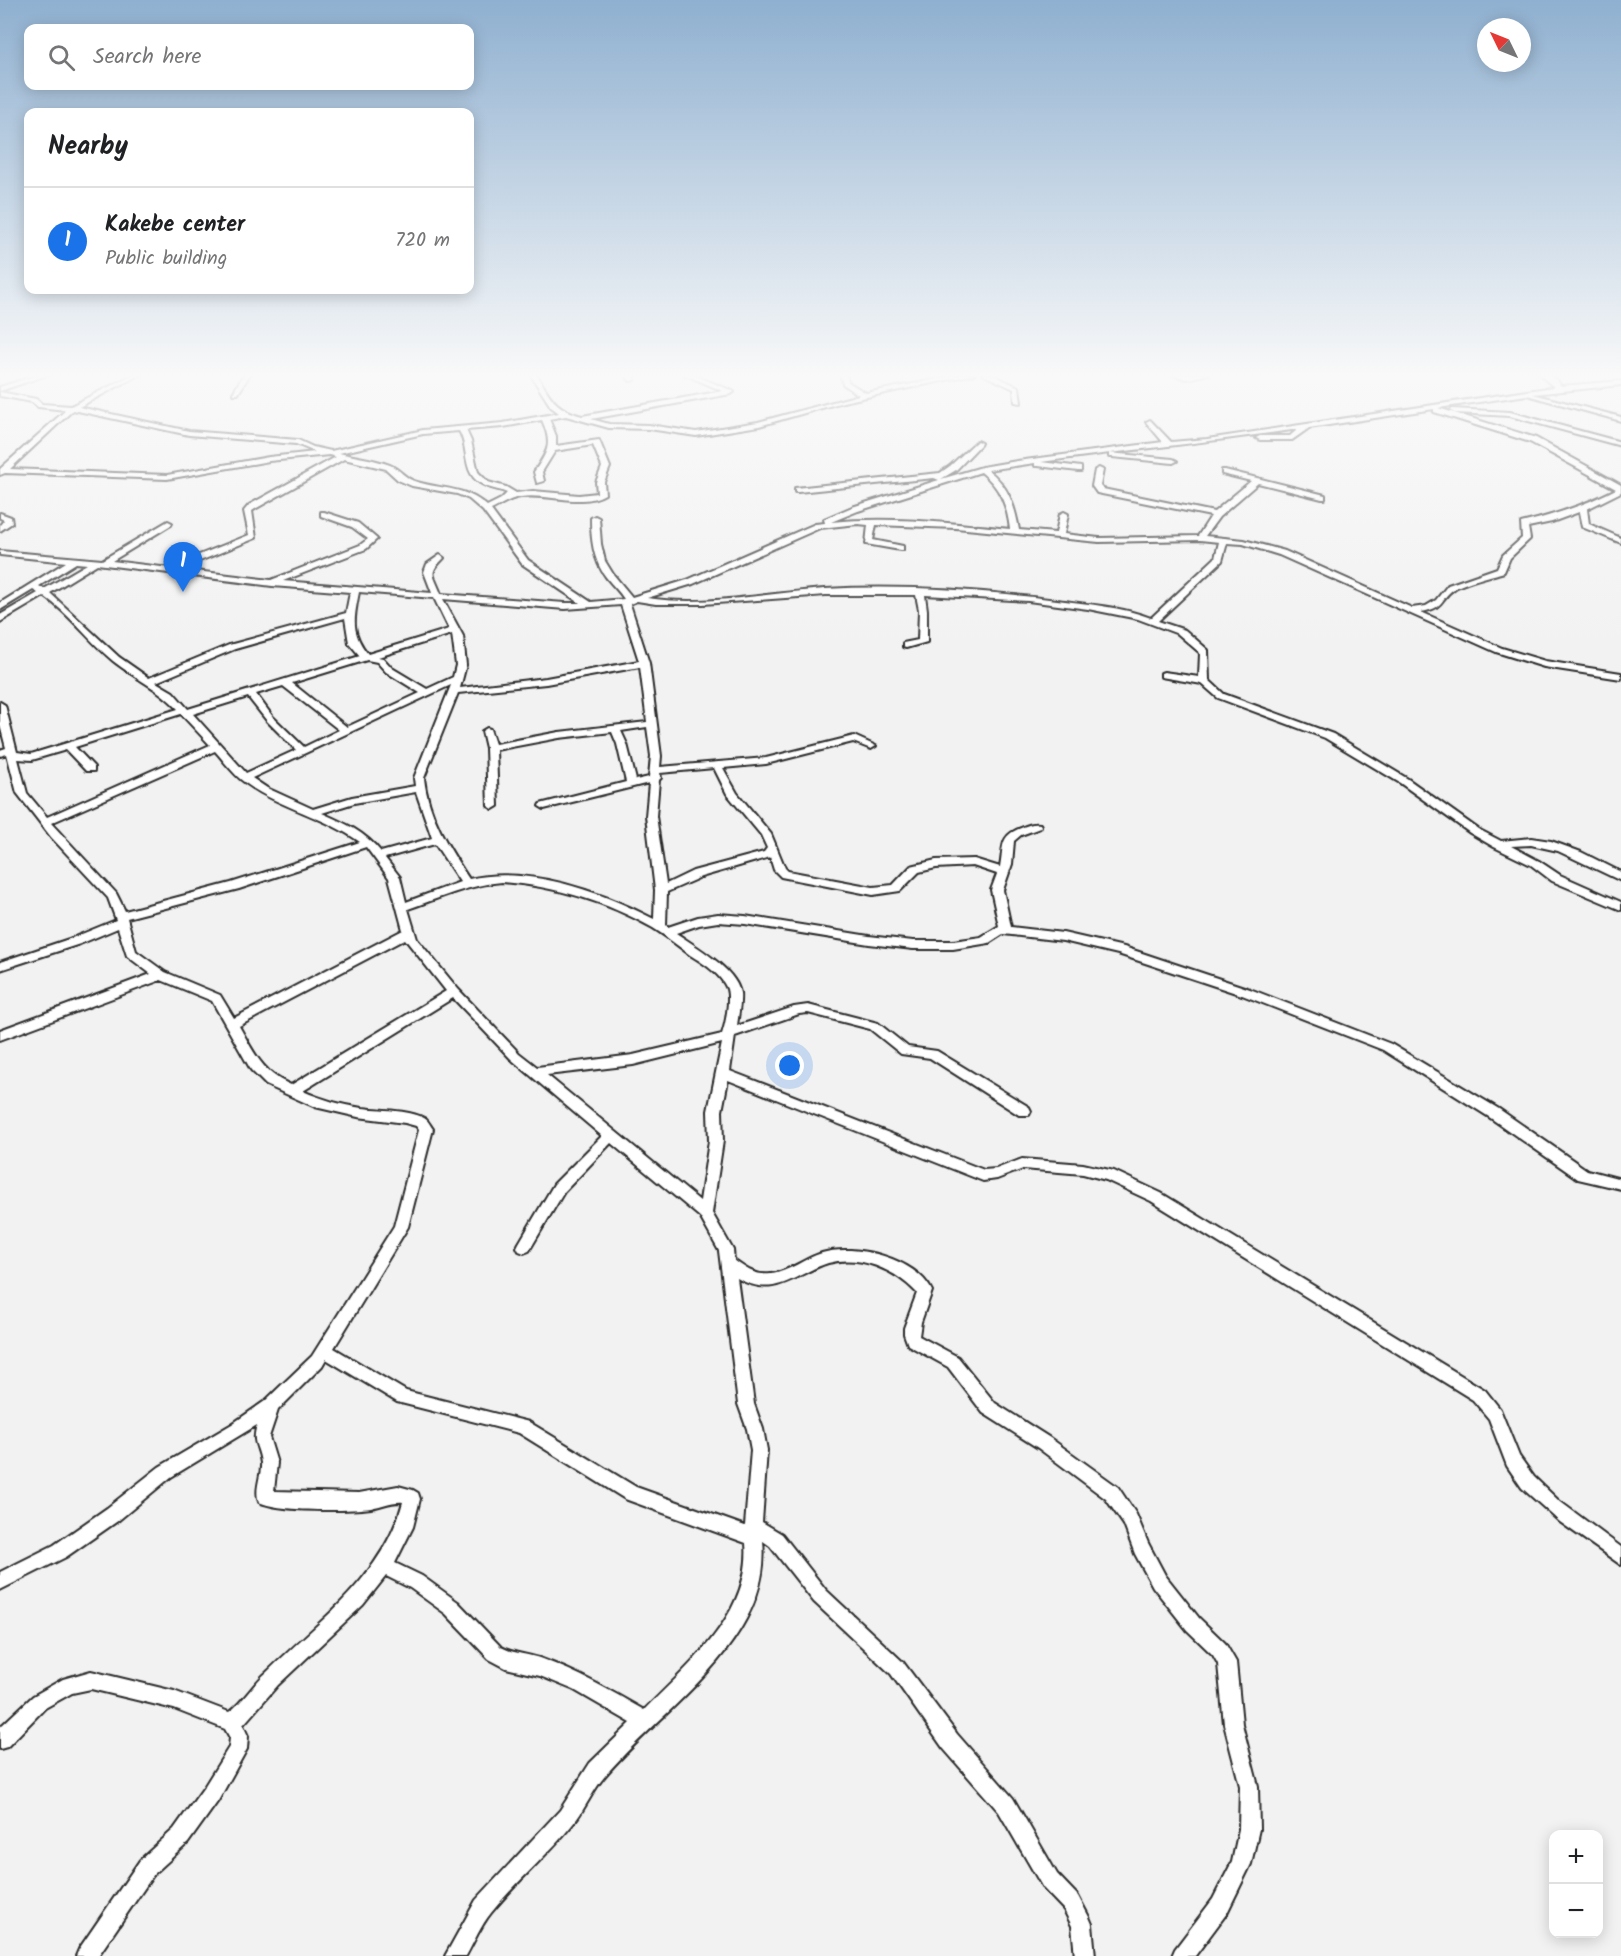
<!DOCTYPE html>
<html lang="en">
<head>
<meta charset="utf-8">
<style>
	body { margin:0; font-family:Kalam,sans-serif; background:#f2f2f2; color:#202124 }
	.controls { position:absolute; right:18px; bottom:18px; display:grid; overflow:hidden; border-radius:12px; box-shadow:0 3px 15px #0003 }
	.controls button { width:54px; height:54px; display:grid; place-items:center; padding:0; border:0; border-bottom:2px solid #e0e0e0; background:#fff; color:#202124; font:30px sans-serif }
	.compass { position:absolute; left:1477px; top:18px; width:54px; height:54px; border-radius:50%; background:#fff; box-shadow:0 3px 15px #0003; rotate:313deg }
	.you { position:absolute; left:790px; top:1066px; width:21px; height:21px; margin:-15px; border:4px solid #fff; border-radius:50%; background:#1a73e8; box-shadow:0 0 0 9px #1a73e833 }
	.badge { display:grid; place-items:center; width:39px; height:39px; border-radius:50%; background:#1a73e8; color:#fff; font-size:20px; font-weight:700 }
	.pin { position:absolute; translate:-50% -50px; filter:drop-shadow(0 2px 3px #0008) }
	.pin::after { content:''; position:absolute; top:32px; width:21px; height:18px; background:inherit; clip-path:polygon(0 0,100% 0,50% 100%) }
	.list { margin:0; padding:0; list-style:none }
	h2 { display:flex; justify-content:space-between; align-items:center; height:78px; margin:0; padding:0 24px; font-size:26px }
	h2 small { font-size:20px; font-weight:400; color:#757577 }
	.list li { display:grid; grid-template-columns:39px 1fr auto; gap:18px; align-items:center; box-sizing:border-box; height:108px; padding:0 24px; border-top:2px solid #e0e0e0 }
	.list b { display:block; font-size:22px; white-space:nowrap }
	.list p { margin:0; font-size:20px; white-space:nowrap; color:#757577 }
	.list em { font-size:20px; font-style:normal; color:#757577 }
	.icon { flex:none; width:33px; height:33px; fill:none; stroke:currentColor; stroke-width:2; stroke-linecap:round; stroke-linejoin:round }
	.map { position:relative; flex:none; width:1621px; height:1956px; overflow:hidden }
	.search { position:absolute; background:#fff; box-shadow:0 3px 15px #0003; left:24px; top:24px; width:450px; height:66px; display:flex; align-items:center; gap:15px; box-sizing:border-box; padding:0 21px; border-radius:12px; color:#757577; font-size:22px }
	.panel { position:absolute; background:#fff; box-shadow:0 3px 15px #0003; left:24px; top:108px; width:450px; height:186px; border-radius:12px }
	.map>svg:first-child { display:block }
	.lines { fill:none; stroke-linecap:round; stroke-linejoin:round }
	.minor-casing { stroke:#2b2b2b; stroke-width:4 }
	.minor { fill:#fff; fill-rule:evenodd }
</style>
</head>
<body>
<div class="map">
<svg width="1621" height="1956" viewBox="0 0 1621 1956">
	<rect width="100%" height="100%" fill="#f2f2f2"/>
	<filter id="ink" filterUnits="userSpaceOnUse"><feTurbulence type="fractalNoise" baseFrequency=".0167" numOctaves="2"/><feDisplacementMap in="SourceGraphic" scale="12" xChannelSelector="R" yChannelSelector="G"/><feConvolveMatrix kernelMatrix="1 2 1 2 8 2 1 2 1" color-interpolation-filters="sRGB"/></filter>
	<g filter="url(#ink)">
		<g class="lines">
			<defs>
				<g id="minor">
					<polygon points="41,374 50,374 0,391 0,387"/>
					<path d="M134,374H141L79,407L189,431L298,440L313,447L331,451L423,430L503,423L559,413L551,407L530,374H536C551,397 553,408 582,416L723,391L683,374H691L733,391L734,392L731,394L591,419L609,424L649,425L696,432L758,422L859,395L843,384L840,374H846L848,382L866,393L964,374H975L843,402L759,426L696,436L649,429L609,428L566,416L549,419L556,436V446L599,440L610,467L604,482L605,494C582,508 547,493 521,497C510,498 501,505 491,510L528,560L591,602L624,599C619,591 612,585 606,577C593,560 591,538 591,518L595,516L599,518L601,544L605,561L613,574L632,597L687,580L815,524L825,523L824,519L852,507L939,480L934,478L798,492H795V488L940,473L950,466L977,441L981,443L980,445L956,470L941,479L982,467L1017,461L1163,442L1146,422L1150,420L1171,442L1207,439L1554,387L1539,374C1547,374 1557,378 1561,386L1621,381V385L1533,394L1621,417V421L1527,395L1438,408L1536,438L1621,485V492L1587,509L1589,524L1621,538V543L1582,527L1579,512L1552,522L1528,527L1530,539L1510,558L1504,572C1492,576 1464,582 1454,589C1439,599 1446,608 1421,612L1502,648L1545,661L1621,673V679L1544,667L1496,652L1279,555L1243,544L1227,543L1222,561L1158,621L1185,630L1208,650L1209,680L1224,694L1333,734L1408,779L1478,829L1501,841L1531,838L1551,841L1581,852L1621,872V881L1558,851L1531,845L1511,846L1539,861L1560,875L1621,902V910L1552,881L1531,865L1494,847L1470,833L1400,783L1325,738L1218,698L1202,684L1161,677V673L1164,672L1199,677L1200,653L1178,634L1138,619L1088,609L1028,601L925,595L927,610V642L906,648L903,647V643L918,640L919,610L916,595H826L703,604H656L637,601L630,604L649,663L661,756L660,767L766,758L854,736L876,746L871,749L853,742L766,764L723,768L737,793L771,834L785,868L788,871L873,887L893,885L911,866L936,860L974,859L1000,867C1004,847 999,836 1021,828C1028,825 1033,823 1040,824L1041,826L1040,828L1021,835L1014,841L1012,864L1003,890L1011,927L1063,933L1124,947L1250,989L1391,1044L1499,1109L1587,1170L1621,1179V1189L1578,1179L1489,1117L1383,1050L1242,995L1118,954L1063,941L1003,934L989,943L953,949H913L869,944L745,924L718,922L699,925L676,933C695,946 736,969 740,993C741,1004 738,1016 737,1026L794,1007L808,1005L874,1022L878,1023L908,1047L937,1051L1029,1107L1031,1111L1029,1115H1019L930,1058L901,1054L870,1029L808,1013L799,1014L735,1036L730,1071L984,1170L996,1169L1022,1159L1083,1164L1114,1171L1161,1193L1485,1390L1500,1409L1519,1456L1534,1477L1558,1500L1621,1547V1565L1560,1522L1522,1488L1507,1466L1489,1419L1473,1400L1151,1201L1106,1180L1083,1174L1023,1169L997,1179L983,1181L728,1080L722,1111L723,1141L712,1213L733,1250L734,1260C746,1269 756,1276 771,1274C789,1272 805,1258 822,1253C855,1243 916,1258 932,1291L921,1322L919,1336L958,1357L995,1403L1050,1438L1118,1487L1136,1514L1148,1543L1165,1575L1199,1618L1225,1643L1236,1662L1242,1724L1258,1786L1259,1829L1251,1864L1227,1913L1195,1956H1172L1175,1949L1213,1899L1232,1862L1239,1829L1240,1786L1224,1724L1218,1664L1213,1655L1187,1630L1153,1587L1135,1554L1124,1525L1106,1499L1038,1448L983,1413L948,1367L908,1345L904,1334V1328L917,1293C896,1270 860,1254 828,1263C794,1274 776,1300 737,1278L754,1404L763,1429L767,1450L762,1522L782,1534L826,1590L903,1662L957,1734L1013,1798L1057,1874L1078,1896L1089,1917L1092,1924L1095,1956H1075L1072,1926L1064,1910L1043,1888L999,1812L943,1748L891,1674L814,1602L770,1546L763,1541C773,1641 661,1709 605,1776C592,1791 585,1810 572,1825C547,1856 516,1882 491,1913C481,1925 474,1942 466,1956H445L476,1900L560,1810L590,1763L631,1723L574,1690L540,1676L506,1668L489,1659L446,1614L410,1588L386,1576L363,1605L278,1685L243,1725L248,1736L247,1749L218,1801L188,1843L154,1874L98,1956H76L79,1949L140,1860L174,1829L204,1787L229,1747L230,1738L225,1729L174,1709L91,1689L72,1693L45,1708L7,1747L0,1749V1727L33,1696L63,1679L91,1671L174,1691L229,1712C244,1701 253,1684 267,1672C320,1620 383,1577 403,1502C392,1501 382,1506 371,1508C347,1511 279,1512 259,1502C254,1489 262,1476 261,1463C259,1445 251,1444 257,1425L171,1477L119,1520L66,1557L0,1590V1572L54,1545L107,1508L159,1467L232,1424L265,1401L312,1356L394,1226L419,1130L416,1126L405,1123L358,1117L315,1107L266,1085L251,1070L212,1001L161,980L0,1040V1030L151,974L127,956L118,928L80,944L0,970V962L72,938L116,920L108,898L51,837L17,793L7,754L0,756V750L6,748L0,725V702L5,705L17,752L31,754L178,709C160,689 134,678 113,661C89,641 70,614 44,596L0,622V615L38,593L33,590L0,610V603L66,562L0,555V551L102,560L168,521L172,523L171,525L112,561L178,569L189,559L249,535L244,511L249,505L336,457L329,455L269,461L167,479L5,473L0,475V469L66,410L38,407L32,402L0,396V392L36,399L42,404L71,406ZM1434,409V412L1530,442L1616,489C1585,505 1555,515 1521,523L1522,538L1503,555L1497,568L1448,585L1436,600L1426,606L1412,608L1285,551L1244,540L1205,536L1219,517L1258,483L1322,499H1325V495L1225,470H1222V474L1251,481L1214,512L1103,489L1100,486L1103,470L1099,468L1095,470L1092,486L1097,493L1211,516L1198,536L1099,538L1064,534L1068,514L1064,512L1060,514L1056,533L1019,530C1015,506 1008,485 988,470L1035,463V466H1038L1078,471H1081V467L1041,462C1126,450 1213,442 1298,429L1290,436H1260L1256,438L1260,440H1292L1309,428ZM73,410L189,435L296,444L315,452L269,457L167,475L10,469ZM542,420C553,445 548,451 534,472L537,483L544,481L542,472L555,451L593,445L602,467L596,482L597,493L579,495L533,491L516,493L506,487L488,482L478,472L471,441L466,430L503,427ZM459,431C469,447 462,472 480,483C488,489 499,489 507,493L501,499L487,506C464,486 444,490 417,482C405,479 400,469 390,465C374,459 356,457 339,453L423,434ZM344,459L386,469L398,480L412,486L457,494L469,499L483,511L522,564L580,603H565L441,594C433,573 428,574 444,558L440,555L427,564L424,572L432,593L283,581L366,549L377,539L358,523L324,512H321V516L352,527L368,539L360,545L271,580L187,570L195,563L256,538L252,511L255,509ZM981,472C1000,487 1007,505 1010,529C951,523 890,516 831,522L858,511ZM858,524L868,525L866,544L900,550H903V546L873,540L876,525L956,528L1099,542L1200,540L1219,542L1215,558L1151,618C1122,607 1088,604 1057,600C981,590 902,585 825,589C767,593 705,607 647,598L693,584L820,528ZM76,563L87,564L44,589L39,586ZM97,564L272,586L350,592L346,613L229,645L149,678L119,657L50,593ZM359,592L434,598L449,629L368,654C350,632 354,618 359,592ZM443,599L565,609L621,605L639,661L546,678L460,688L466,665L463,636ZM345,618L349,643L360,656L188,709L173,692L156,682L235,649ZM452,634L456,665L453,677L427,689L392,668L383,658L378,657ZM367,660L377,662L386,672L420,693L347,727L292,683ZM640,667L647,722L559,732L495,744L490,729L487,728L482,731L486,748L488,806L493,809L498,806L496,750L559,738L612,732L617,744L626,782L540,804L539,806L544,809L649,783L646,816L655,890L654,919C603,892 527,865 469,879C449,848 428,816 424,778L458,693L546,684ZM451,685L414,778L415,786L352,797L313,809L267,788L252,778ZM283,686L339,730L304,747L273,717L256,694ZM248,697L267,721L296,750L246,773L193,714ZM181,714L210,745L47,817L27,793L18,759L32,760L66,750L86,771H94V767L75,747ZM647,727L651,756L649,777L636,780L627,744L621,731ZM215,751C224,761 233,774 244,782C279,808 324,816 360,842L231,883L125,911L116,893L51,823ZM714,768L727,794L761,835L767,848L764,852L693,871L666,884L656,816L659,780L661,778L660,773ZM416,792L432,838L381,852C365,832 345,823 322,813L354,803ZM435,844L460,882L406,902L400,877L385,858ZM366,847L389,878L403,930L234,1018L220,995L165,972L136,951L127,918L239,889ZM770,857L774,870L781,877L873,895L900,891L919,872L936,868L973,866L997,874L991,890L999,926L981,937L953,941H913L869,936L745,916L718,914L698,917L668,927L666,925L667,892L701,877ZM502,882C555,886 607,902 653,928C666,936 678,946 690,955C703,963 721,974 727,989C730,1000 726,1023 722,1034L633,1055L537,1067L519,1053L458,989L417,939L408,909C440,898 468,885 502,882ZM405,939L446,991L291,1085C262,1073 254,1052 239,1026ZM453,998L511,1059L602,1136L554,1184L519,1243L517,1247L519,1251L524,1253L529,1251L564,1192L611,1143L700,1217L719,1251L738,1404L747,1429L751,1450L745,1526L636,1487L529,1422L406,1391L334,1348L408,1227L433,1129C430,1125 428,1120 424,1118C409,1110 379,1110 362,1108C342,1105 321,1099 303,1091ZM722,1043L708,1111L709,1141L700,1201L547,1075L633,1065ZM326,1359L397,1402L519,1433L625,1499L746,1543C752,1613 689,1665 644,1710C611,1691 578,1672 542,1659C529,1654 514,1654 501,1647L458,1602L422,1576L395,1563L413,1527L420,1499L418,1493L413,1490L398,1486L359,1493L274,1491L277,1463L269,1437L278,1410L322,1366Z"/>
					<polygon points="244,374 250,374 238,394 234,394 233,393"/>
					<polygon points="625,374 631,374 635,380 630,381"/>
					<polygon points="982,374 990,374 1019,387 1021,403 1015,402 1014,389"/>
					<polygon points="1169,374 1209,374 1187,379"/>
					<polygon points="1452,409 1510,412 1621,442 1621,446 1510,416 1455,413 1451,411"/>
					<polygon points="1109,453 1173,459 1177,461 1173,463 1112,457 1109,457"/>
					<polygon points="0,513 11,517 12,523 0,531 0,525 4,520 0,518"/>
				</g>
			</defs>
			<use href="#minor" class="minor-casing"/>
			<use href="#minor" class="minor"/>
		</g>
	</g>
	<linearGradient id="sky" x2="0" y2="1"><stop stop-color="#8fb0d0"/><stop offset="0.58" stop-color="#f9f9f9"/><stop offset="1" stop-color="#f9f9f9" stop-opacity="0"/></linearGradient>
	<rect width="1621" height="647" fill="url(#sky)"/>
</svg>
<div class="controls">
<button>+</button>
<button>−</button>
</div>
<svg class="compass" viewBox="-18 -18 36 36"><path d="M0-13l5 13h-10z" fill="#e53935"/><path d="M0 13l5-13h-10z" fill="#757577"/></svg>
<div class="you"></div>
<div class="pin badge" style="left:183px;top:592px">1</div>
<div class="search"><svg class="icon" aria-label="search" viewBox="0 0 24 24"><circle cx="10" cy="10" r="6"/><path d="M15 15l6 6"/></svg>Search here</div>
<section class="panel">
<h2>Nearby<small></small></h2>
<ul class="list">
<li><span class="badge">1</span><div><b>Kakebe center</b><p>Public building</p></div><em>720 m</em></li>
</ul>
</section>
</div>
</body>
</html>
